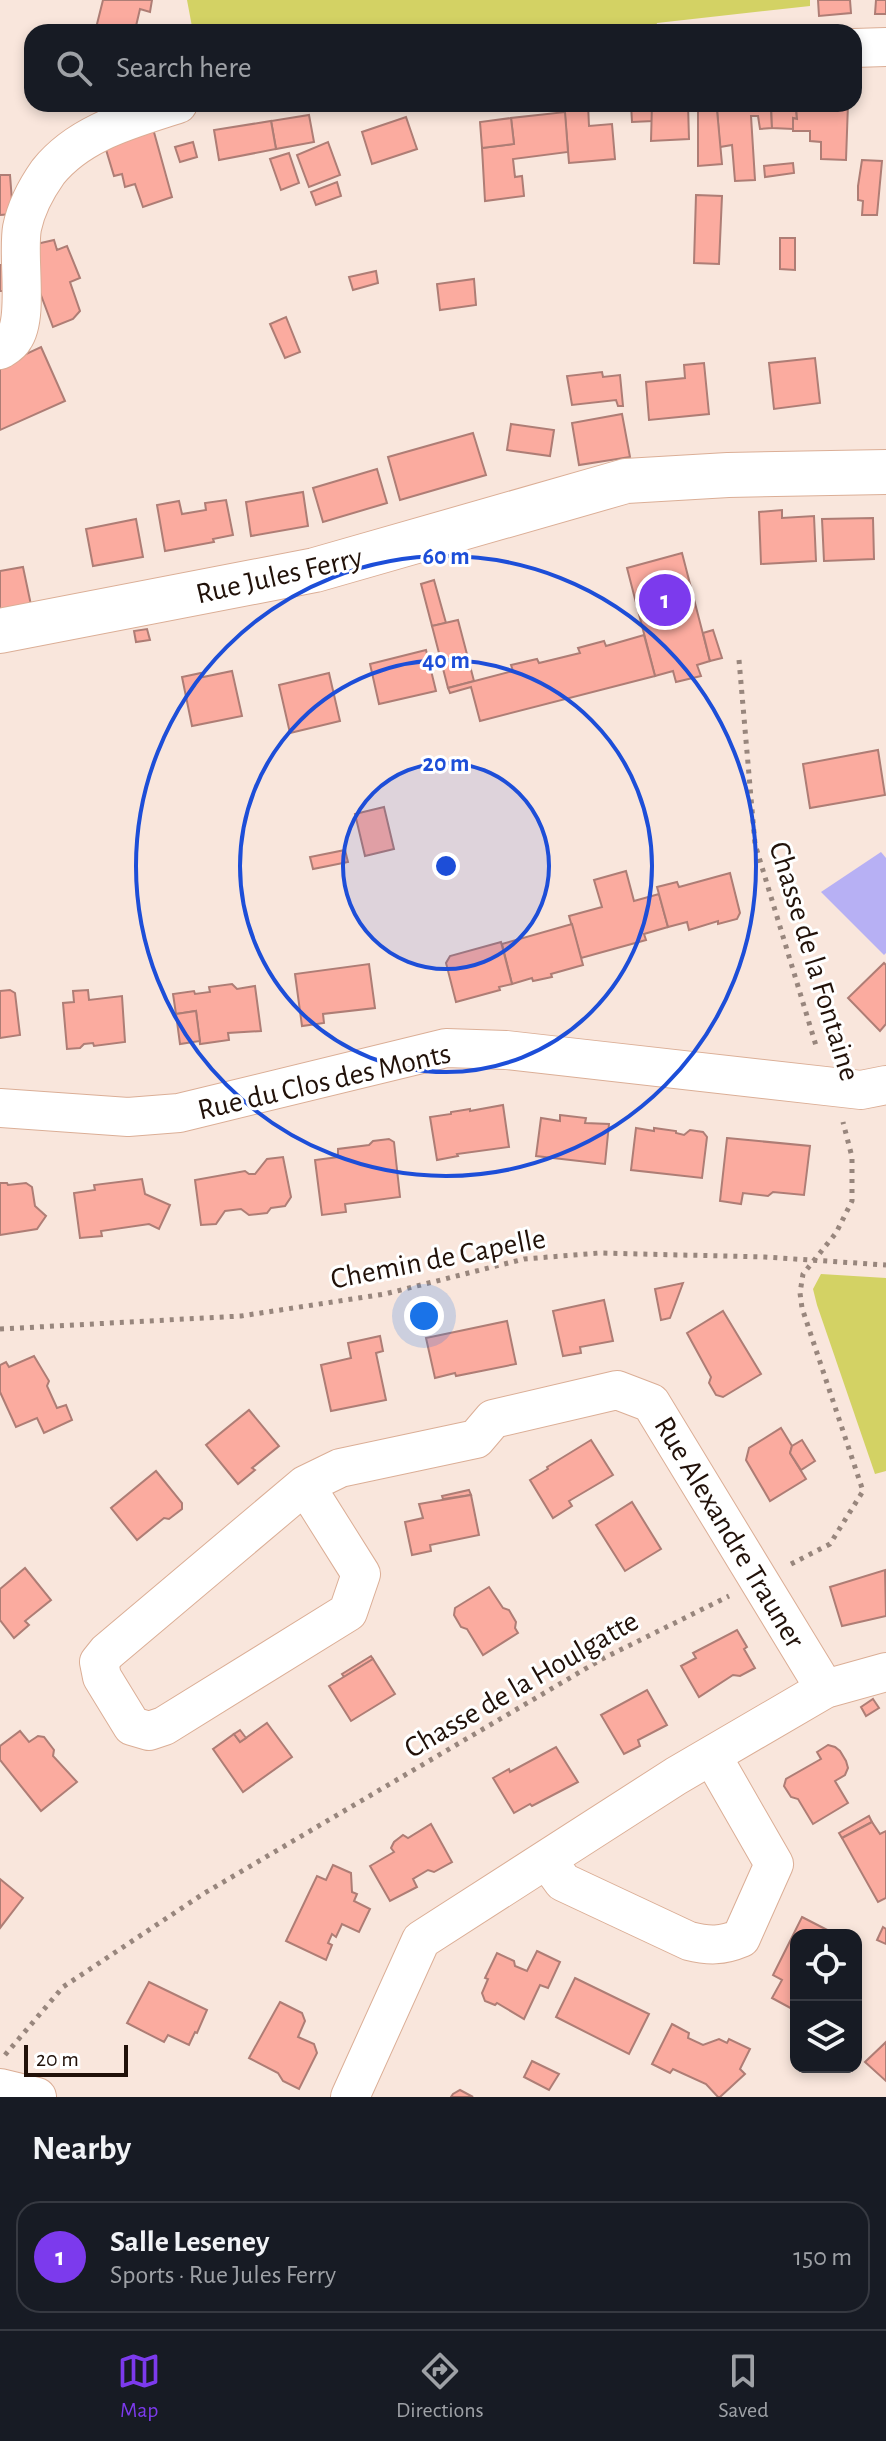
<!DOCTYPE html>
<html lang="en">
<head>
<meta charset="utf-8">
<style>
	body { margin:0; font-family:"Alegreya Sans",sans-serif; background:#20242c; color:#f1f3f6 }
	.controls { position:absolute; right:24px; bottom:24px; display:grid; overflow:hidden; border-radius:16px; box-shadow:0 4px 12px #0003 }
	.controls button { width:72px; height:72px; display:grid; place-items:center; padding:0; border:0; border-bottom:2px solid #363941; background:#171b24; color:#f1f3f6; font:40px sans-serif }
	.scale { position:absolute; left:24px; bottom:20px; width:104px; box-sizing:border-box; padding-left:8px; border:4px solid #211109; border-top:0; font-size:22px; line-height:28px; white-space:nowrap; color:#211109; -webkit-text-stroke:6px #fff; paint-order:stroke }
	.you { position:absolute; left:424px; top:1316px; width:28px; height:28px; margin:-20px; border:6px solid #fff; border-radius:50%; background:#1a73e8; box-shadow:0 0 0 12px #1a73e833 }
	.badge { display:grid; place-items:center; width:52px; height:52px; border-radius:50%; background:#7c3aed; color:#fff; font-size:26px; font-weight:700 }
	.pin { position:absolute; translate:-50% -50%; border:4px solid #fff; box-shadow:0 2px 8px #0006 }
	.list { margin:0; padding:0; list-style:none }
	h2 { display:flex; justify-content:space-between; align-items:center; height:104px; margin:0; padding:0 32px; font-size:34px }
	h2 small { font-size:26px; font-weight:400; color:#9ea1a6 }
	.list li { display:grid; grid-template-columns:52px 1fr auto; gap:24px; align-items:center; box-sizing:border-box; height:112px; margin:0 16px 16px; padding:0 16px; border:2px solid #363941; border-radius:24px }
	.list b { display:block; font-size:30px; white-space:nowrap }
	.list p { margin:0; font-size:26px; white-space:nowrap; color:#9ea1a6 }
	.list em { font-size:26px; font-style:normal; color:#9ea1a6 }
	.icon { flex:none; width:44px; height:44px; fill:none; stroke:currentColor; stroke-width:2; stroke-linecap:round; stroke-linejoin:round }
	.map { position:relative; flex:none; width:886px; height:2097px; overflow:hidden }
	.search { position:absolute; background:#171b24; box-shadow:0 4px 12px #0003; left:24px; right:24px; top:24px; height:88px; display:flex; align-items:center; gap:20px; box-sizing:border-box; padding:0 28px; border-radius:24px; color:#9ea1a6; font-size:30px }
	.sheet { height:232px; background:#171b24 }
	nav { display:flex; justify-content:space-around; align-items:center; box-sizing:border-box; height:112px; border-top:2px solid #363941; background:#171b24; font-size:22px; color:#9ea1a6 }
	nav a { display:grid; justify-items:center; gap:4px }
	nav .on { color:#7c3aed }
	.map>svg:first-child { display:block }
	.green { fill:#d3d264 }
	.water { fill:#b7b0f4 }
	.building { fill:#fbab9f; stroke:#ae7d75; stroke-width:2 }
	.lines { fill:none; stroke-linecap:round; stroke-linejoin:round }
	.street-casing { stroke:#dbae96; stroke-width:40 }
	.secondary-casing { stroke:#dbae96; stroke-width:46 }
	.path { stroke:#98867d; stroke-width:5; stroke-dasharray:4 6; stroke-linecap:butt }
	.street { stroke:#fff; stroke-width:38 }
	.secondary { stroke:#fff; stroke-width:44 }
	.ring { fill:none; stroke:#1d4ed8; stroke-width:4 }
	.labels { text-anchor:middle; stroke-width:6; stroke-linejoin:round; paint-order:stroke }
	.street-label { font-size:30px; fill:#211109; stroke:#fff }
	.centre { fill:#1d4ed8; stroke:#fff; stroke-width:4 }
	.ring-label { font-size:24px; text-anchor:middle; font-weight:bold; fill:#1d4ed8; stroke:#fff; stroke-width:6; stroke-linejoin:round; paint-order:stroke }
</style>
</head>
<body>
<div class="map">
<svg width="886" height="2097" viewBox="0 0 886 2097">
	<rect width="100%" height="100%" fill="#f9e6dc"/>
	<g class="green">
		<polygon points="187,0 810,0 810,6 657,23 654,32 193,32"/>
		<polygon points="821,1274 886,1278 886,1471 875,1474 817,1305 813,1289"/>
	</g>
	<polygon class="water" points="881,852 886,858 886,953 884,955 821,892"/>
	<g class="building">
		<polygon points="103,0 152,0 150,12 140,9 136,26 146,28 145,32 95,32"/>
		<polygon points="818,0 850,0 851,13 819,16"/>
		<polygon points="876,0 886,0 886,14 875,14"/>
		<polygon points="564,104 588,104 589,126 612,124 615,159 569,163"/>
		<polygon points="631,104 652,104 653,121 632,122"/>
		<polygon points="652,104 688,104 689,139 651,141"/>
		<polygon points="750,104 771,104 772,128 760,129 758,116 751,116 755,180 735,181 732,145 720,147 717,110 750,107"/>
		<polygon points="771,104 802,104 802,107 796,107 797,119 793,118 793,129 772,128"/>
		<polygon points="812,104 848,104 846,160 821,159 821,142 810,141 810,131 793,131 793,118 797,119 796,107 812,106"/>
		<polygon points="717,110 722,164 698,166 698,111"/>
		<polygon points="565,112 568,152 513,159 515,177 522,176 524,196 485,201 482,148 514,144 511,118"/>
		<polygon points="309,115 314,142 276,149 271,121"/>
		<polygon points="406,117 417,149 372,164 362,132"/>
		<polygon points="511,118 514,144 482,148 480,122"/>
		<polygon points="271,121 276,149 219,160 214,130"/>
		<polygon points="152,125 172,197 143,207 135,184 125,187 122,174 114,176 104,143"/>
		<polygon points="193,142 197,157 180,162 175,147"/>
		<polygon points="328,142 340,175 309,187 297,155"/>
		<polygon points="289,153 299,183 281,190 270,159"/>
		<polygon points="862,160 882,161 877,215 862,215 863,201 858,200 858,186"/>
		<polygon points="793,163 794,173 765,177 764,166"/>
		<polygon points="0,175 10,175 13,214 0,215"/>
		<polygon points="337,182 341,196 316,205 311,192"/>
		<polygon points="696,195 722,196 719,264 694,263"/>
		<polygon points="780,238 795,238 795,270 780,269"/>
		<polygon points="54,240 57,250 67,246 80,278 70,282 80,311 73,319 53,327 33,274 32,245"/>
		<polygon points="0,265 11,265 9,291 0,291"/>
		<polygon points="376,271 378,283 353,290 349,277"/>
		<polygon points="474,279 476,305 440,310 437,284"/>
		<polygon points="286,317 300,352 285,358 270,324"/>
		<polygon points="41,347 65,401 0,430 0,366"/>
		<polygon points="815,358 820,403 774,409 769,363"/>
		<polygon points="704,363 709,414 649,420 646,382 685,378 684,365"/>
		<polygon points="602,372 603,377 620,375 623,406 618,406 616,400 572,405 567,376"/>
		<polygon points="622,414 630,457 579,465 572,423"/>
		<polygon points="511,424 554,430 550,456 507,450"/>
		<polygon points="473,433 486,475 400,500 388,457"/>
		<polygon points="377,469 387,503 323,522 313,488"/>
		<polygon points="303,492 308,526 251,536 246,502"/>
		<polygon points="226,500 233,535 213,539 214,542 165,551 157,505 179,501 182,514 206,510 205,503"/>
		<polygon points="782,510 782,518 814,516 816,561 761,564 759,512"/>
		<polygon points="873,518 874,559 824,561 822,519"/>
		<polygon points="136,519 143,557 93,566 86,529"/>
		<polygon points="682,553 710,661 697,665 701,676 676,682 673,671 655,676 627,568"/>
		<polygon points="23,567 31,605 0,611 0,571"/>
		<polygon points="434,580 446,623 432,626 421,584"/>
		<polygon points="458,620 474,681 448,688 432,626"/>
		<polygon points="147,629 150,640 136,642 134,631"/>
		<polygon points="713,630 722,658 710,661 703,633"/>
		<polygon points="644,635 655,676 480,721 471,687 450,693 448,688 513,671 511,665 537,659 539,663 580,653 578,648 604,641 606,646"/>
		<polygon points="426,650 436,691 379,704 370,664"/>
		<polygon points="232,671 242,716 192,726 182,677 201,673 203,677"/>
		<polygon points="329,673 340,721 290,733 279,685"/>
		<polygon points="878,750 885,795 810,808 803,764"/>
		<polygon points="384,807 394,849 365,856 355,814"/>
		<polygon points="345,850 348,862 313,869 310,857"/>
		<polygon points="626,871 634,901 659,894 668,927 644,934 646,940 581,958 569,916 602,907 594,880"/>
		<polygon points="730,873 740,913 737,919 718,924 718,921 689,930 687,922 668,927 657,887 677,882 679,887"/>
		<polygon points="572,924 583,965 551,974 552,977 533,981 532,978 512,984 502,944"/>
		<polygon points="501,942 512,984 499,987 500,990 456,1002 446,963 450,956"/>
		<polygon points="884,963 886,965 886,1024 880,1031 848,998"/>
		<polygon points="369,964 375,1008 323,1014 324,1023 302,1026 295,974"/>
		<polygon points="232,984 237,989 255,986 261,1031 228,1033 229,1040 200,1044 196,1011 176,1014 173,994 194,991 195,994 210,992 209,987"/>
		<polygon points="10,990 15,993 20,1035 0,1038 0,991"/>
		<polygon points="88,990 89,1000 122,996 125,1042 94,1046 93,1043 84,1044 80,1048 67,1049 63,1003 74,1002 73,991"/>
		<polygon points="196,1011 200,1041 180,1044 176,1014"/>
		<polygon points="503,1105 509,1147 457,1154 458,1156 437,1160 430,1117 451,1114 451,1112 470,1109 470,1111"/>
		<polygon points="560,1115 586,1118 585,1123 609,1124 605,1164 536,1156 541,1118 560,1121"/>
		<polygon points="636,1128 654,1131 654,1128 676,1131 676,1133 684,1135 690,1130 703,1132 707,1137 702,1178 631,1170"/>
		<polygon points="727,1138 810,1146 804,1195 773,1192 768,1196 743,1193 741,1204 720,1201"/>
		<polygon points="389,1139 394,1142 400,1197 345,1204 346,1212 322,1215 315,1160 338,1157 338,1149 369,1145 373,1141"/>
		<polygon points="283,1157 291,1197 285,1206 271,1208 267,1213 249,1215 241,1209 225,1211 216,1224 201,1225 195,1180 245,1171 249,1174 255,1174 267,1159"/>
		<polygon points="142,1179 145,1194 170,1205 159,1229 149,1224 101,1231 102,1236 80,1238 74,1193 95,1190 94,1185"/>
		<polygon points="0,1183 7,1183 8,1185 26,1183 32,1187 35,1206 46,1216 37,1229 0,1235"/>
		<polygon points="683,1283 670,1318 661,1320 655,1289"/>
		<polygon points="604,1300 613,1341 580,1347 581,1353 563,1356 553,1311"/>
		<polygon points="723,1311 761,1374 723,1397 716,1395 709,1383 711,1377 687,1333"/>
		<polygon points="507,1321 516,1364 456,1376 455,1373 435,1378 426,1338"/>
		<polygon points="380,1336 383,1351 376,1353 386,1400 331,1411 321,1365 351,1358 348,1343"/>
		<polygon points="34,1356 49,1381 47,1386 57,1408 66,1405 72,1420 44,1433 37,1418 16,1427 0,1392 0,1365 6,1362 9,1367"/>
		<polygon points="249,1410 279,1446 252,1468 255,1470 238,1484 206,1445"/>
		<polygon points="781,1428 792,1446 790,1453 806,1479 770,1501 746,1460 749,1448"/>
		<polygon points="591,1440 613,1475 569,1501 572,1506 553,1518 530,1480 548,1469 547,1467"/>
		<polygon points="802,1440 815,1461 801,1470 790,1453 792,1446"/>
		<polygon points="156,1471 182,1503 182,1509 169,1519 164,1518 137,1540 111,1508"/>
		<polygon points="469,1490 471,1495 443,1499 442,1496"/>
		<polygon points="471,1495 479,1535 430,1545 431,1551 412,1555 405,1522 423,1518 419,1504"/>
		<polygon points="632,1502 661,1549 625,1571 596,1525"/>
		<polygon points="25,1568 51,1600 25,1621 29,1625 14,1638 0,1620 0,1589"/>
		<polygon points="885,1570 886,1616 842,1626 830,1587"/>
		<polygon points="489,1587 503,1608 509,1610 516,1622 515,1628 518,1633 483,1655 467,1629 461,1627 454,1615 455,1608"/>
		<polygon points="737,1630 747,1647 744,1649 755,1668 740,1676 733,1675 699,1697 681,1666 696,1658 693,1653"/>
		<polygon points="371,1656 373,1659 344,1677 342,1674"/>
		<polygon points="373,1659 395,1694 351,1721 329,1686"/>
		<polygon points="647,1690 667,1725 638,1740 640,1746 624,1754 601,1715"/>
		<polygon points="873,1699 879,1708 866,1716 861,1707"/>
		<polygon points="267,1723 292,1757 243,1792 213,1749 234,1734 240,1742"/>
		<polygon points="240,1730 246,1738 240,1742 234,1734"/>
		<polygon points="20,1731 29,1742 38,1736 44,1737 54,1750 53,1756 77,1782 41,1811 0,1760 0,1746"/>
		<polygon points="828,1745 835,1747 840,1751 846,1761 848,1768 845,1775 835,1781 848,1803 813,1824 798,1799 791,1797 784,1786 786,1779 821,1759 817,1752"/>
		<polygon points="556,1747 578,1782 532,1806 530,1804 514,1813 493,1778 509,1769 510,1772"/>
		<polygon points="869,1816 872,1822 842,1838 839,1833"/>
		<polygon points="872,1822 880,1834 886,1831 886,1898 878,1902 842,1838"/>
		<polygon points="431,1824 452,1862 434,1872 428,1870 413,1879 417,1887 390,1901 370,1866 394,1852 391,1848 394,1842 403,1835 408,1838"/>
		<polygon points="333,1865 351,1873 352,1892 357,1894 354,1901 370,1909 359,1932 342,1924 336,1937 332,1934 328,1943 332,1945 326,1960 286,1941 317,1876 326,1880"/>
		<polygon points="0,1879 23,1898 0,1928"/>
		<polygon points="802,1917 837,1935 796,1935 796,2011 772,1998 782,1980 773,1975"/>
		<polygon points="883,1927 886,1929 886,1944 877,1940"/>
		<polygon points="537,1951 560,1962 548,1988 540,1985 524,2019 497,2003 495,2005 485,2001 482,1993 488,1979 485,1978 497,1953 514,1961 515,1966 527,1971"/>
		<polygon points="575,1978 649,2014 629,2054 556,2017"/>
		<polygon points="149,1982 207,2010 197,2033 195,2032 189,2045 168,2035 164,2042 127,2023"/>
		<polygon points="280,2002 302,2013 305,2021 298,2037 314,2044 317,2053 299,2089 283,2081 278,2073 249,2058"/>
		<polygon points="672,2024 689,2033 688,2038 703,2045 719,2039 727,2043 729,2039 750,2049 740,2069 745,2074 720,2097 718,2097 706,2084 673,2069 670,2073 652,2064"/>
		<polygon points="886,2042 886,2081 865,2062"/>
		<polygon points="532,2061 559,2074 549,2090 524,2077"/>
		<polygon points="460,2090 473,2097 451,2097 453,2094"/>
	</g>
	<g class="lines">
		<defs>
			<g id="street">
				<polyline points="854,48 886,47"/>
				<path d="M0,350C5,347 11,344 14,338C29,317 17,256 22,228C26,208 36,189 48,172C80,132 132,119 178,104"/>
				<polyline points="0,1108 128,1117 179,1113 446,1048 506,1050 861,1090 886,1085"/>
				<polyline points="305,1485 361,1574 348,1612 164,1726 149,1731 132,1726 102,1677 99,1662 107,1652 305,1485 340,1468 476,1439 493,1419 617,1390 651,1403 825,1689"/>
				<path d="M547,1860L563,1882L689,1941C709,1946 722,1946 741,1938L774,1864L712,1756"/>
				<polyline points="0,2088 37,2097"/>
				<polyline points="350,2097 421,1940 676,1776 825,1689 886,1672"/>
			</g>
			<polyline id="secondary" points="0,631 315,570 626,481 728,475 886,472"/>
		</defs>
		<use href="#street" class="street-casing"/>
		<use href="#secondary" class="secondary-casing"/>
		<g class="path">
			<polyline points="739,660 755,844 817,1049"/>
			<polyline points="0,1329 241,1316 385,1294 524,1259 599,1253 765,1257 886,1265"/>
			<polyline points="791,1564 830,1544 863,1491 802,1308 800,1293 803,1274 836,1233 852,1201 852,1157 843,1122"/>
			<polyline points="5,2055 63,1987 203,1894 602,1659 729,1596"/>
		</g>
		<use href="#street" class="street"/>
		<use href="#secondary" class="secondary"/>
	</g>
	<circle cx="446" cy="866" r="103" fill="#1d4ed8" fill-opacity=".12"/>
	<g class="ring">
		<circle cx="446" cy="866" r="103"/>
		<circle cx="446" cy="866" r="206"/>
		<circle cx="446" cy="866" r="310"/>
	</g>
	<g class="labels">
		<g class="street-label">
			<text transform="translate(279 575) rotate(-13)" y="10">Rue Jules Ferry</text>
			<text transform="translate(815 961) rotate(73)" y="10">Chasse de la Fontaine</text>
			<text transform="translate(324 1081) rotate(-13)" y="10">Rue du Clos des Monts</text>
			<text transform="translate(438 1258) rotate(-11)" y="10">Chemin de Capelle</text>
			<text transform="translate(730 1532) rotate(59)" y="10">Rue Alexandre Trauner</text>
			<text transform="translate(521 1684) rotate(-30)" y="10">Chasse de la Houlgatte</text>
		</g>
	</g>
	<circle cx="446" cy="866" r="12" class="centre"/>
	<g class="ring-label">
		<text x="446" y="564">60 m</text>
		<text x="446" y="668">40 m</text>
		<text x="446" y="771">20 m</text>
	</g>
</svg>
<div class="controls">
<button><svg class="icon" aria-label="locate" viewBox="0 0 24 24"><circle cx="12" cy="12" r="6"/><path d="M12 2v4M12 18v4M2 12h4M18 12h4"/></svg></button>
<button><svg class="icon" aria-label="layers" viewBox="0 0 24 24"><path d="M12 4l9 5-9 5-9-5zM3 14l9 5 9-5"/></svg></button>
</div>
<div class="scale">20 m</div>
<div class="you"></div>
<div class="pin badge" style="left:665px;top:600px">1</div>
<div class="search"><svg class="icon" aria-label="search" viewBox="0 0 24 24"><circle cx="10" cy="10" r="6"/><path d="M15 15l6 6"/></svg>Search here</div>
</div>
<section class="sheet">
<h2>Nearby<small></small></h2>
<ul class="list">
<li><span class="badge">1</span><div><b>Salle Leseney</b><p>Sports · Rue Jules Ferry</p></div><em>150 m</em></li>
</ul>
</section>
<nav>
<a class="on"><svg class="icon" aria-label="map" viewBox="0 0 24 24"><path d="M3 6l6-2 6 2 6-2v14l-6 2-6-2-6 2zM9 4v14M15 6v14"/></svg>Map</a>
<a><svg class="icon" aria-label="directions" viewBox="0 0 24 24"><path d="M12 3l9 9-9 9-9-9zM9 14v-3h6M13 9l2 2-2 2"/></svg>Directions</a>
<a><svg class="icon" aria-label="saved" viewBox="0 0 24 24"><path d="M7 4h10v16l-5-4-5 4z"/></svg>Saved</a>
</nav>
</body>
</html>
